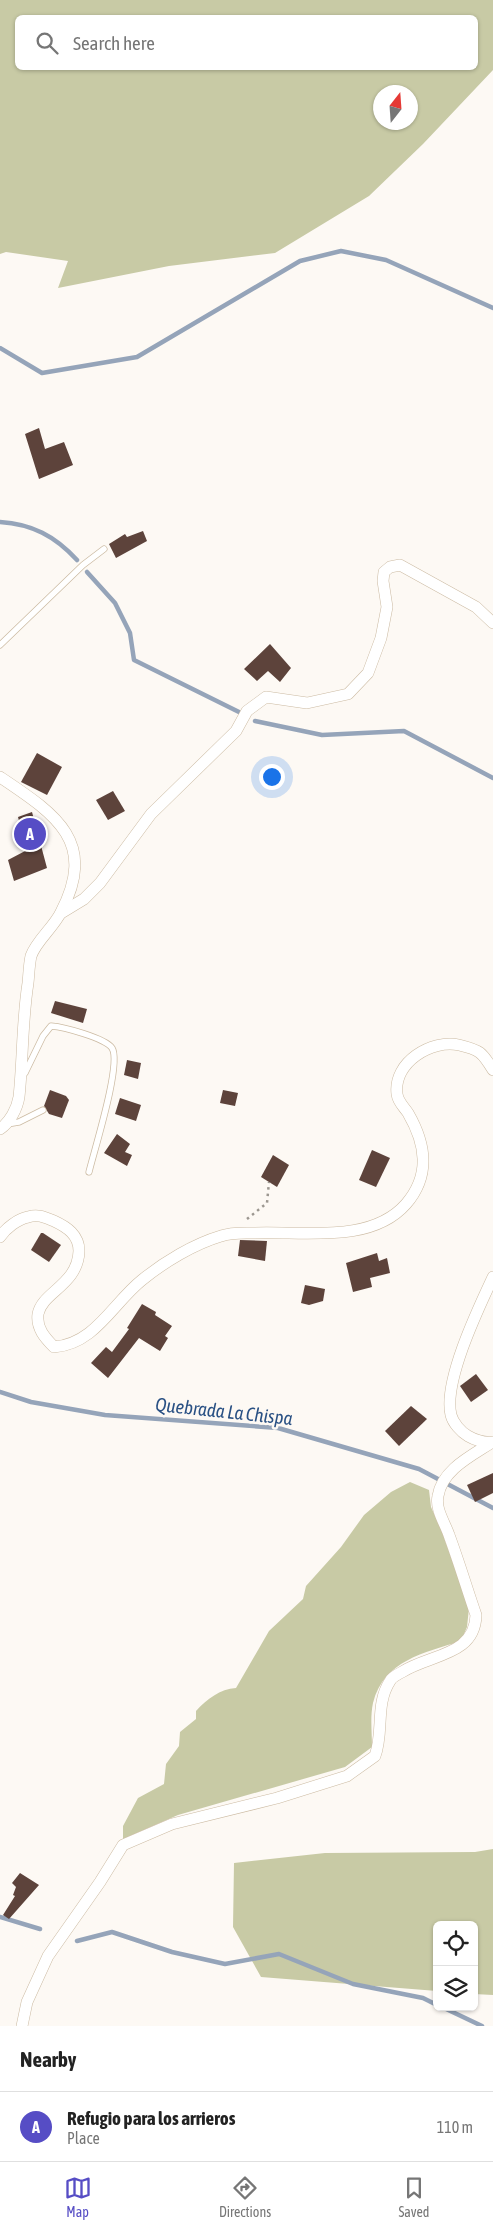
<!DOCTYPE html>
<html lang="en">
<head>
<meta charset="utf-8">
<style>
	body { margin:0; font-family:"Asap Condensed",sans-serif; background:#f2f2f2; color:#222 }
	.controls { position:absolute; right:15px; bottom:15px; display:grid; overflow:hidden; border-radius:8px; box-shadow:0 1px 4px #0004 }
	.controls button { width:45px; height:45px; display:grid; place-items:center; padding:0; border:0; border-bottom:1px solid #e0e0e0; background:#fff; color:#222; font:25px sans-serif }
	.compass { position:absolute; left:373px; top:85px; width:45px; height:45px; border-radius:50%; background:#fff; box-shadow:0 1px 4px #0004; rotate:17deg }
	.you { position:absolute; left:271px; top:776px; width:18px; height:18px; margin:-12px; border:4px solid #fff; border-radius:50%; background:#1a73e8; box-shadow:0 0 0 8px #1a73e833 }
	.badge { display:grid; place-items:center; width:32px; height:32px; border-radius:50%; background:#564dc5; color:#fff; font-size:16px; font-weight:700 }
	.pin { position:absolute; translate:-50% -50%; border:2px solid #fff; box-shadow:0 1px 5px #0006 }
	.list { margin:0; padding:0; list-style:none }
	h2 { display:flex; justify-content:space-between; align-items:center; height:65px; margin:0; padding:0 20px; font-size:21px }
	h2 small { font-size:16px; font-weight:400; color:#767676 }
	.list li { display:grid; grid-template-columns:32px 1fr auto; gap:15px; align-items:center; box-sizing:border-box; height:70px; padding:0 20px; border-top:1px solid #e0e0e0 }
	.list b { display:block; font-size:19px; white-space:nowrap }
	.list p { margin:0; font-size:16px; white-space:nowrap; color:#767676 }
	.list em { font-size:16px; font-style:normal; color:#767676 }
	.icon { flex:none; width:28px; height:28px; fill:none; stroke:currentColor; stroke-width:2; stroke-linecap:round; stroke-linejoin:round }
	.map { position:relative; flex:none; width:493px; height:2026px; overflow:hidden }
	.search { position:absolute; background:#fff; box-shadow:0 1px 4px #0004; left:15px; right:15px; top:15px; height:55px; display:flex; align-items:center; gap:12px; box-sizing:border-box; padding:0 18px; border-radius:8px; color:#767676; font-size:19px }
	.sheet { height:135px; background:#fff }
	nav { display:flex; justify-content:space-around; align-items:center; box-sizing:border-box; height:70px; border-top:1px solid #e0e0e0; background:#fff; font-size:14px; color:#767676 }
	nav a { display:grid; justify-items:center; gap:2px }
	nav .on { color:#564dc5 }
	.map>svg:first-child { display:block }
	.green { fill:#c8caa5; fill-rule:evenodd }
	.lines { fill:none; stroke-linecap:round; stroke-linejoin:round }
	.stream { stroke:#95a4b9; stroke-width:4.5 }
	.building { fill:#5d433b }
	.service-casing { stroke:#ccbba3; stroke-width:7 }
	.minor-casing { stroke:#ccbba3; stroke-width:12 }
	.path { stroke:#9c9790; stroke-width:2.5; stroke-dasharray:2.5 4; stroke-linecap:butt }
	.service { stroke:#fff; stroke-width:5.5 }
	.minor { stroke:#fff; stroke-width:11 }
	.labels { text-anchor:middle; stroke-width:5; stroke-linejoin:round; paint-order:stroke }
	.water-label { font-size:19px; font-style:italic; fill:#2a5184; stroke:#fdf9f4 }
</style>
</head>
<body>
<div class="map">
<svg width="493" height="2026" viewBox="0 0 493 2026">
	<rect width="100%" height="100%" fill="#fdf9f4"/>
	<g class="green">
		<path d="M0,0H493V70L423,144L369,196L275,253L169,266L58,288L68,261L6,252L0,254ZM18,18H476V68H18ZM380,92H410V122H380Z"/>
		<path d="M410,1482L429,1490L431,1507L441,1529L469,1608L467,1627L461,1641C424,1653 384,1660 373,1703C370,1717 372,1733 372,1747L345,1767L178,1815L123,1839V1826L138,1798L164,1784L166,1764L179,1746L180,1732L196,1719V1711C207,1699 220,1689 236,1688L269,1631L303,1599L306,1586L341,1547L364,1515L391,1492Z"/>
		<polygon points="493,1849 493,1995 474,1994 474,1925 437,1925 437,1991 261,1977 233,1927 234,1863 325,1853 475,1852"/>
	</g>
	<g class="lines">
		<g class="stream">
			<polyline points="0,348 42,373 137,357 300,261 341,251 386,260 493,308"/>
			<path d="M0,522C32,524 55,536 77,560"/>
			<polyline points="87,572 115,603 130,633 134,660 239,712"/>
			<polyline points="255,721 322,735 404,731 493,778"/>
			<polyline points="0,1392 31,1402 105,1415 278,1428 419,1469 493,1508"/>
			<polyline points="0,1917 40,1929"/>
			<polyline points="77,1941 112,1932 172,1952 225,1964 279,1954 353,1984 423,1998 437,2005"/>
			<polyline points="442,2007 482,2026"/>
		</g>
	</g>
	<g class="building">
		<polygon points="39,428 45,449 64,442 73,465 39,479 25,434"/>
		<polygon points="143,531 147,541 116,558 109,544 125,534 127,537"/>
		<polygon points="270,644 291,668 280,682 268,671 257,681 244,669"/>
		<polygon points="37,753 62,767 47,795 21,782"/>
		<polygon points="113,791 125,811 108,820 96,800"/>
		<polygon points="32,812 47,868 14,881 8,860 27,850 18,817"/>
		<polygon points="55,1001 87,1009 83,1023 51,1013"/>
		<polygon points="127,1060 141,1063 138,1079 124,1075"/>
		<polygon points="50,1090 66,1096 69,1100 62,1118 49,1114 44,1106"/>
		<polygon points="223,1090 238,1093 235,1106 220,1103"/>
		<polygon points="120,1098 141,1105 136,1121 115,1114"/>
		<polygon points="117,1134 130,1144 125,1152 132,1155 127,1166 104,1153"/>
		<polygon points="372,1150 390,1158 376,1187 359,1180"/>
		<polygon points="273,1155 289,1165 277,1187 261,1177"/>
		<polygon points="41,1233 43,1233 61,1245 49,1262 31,1250"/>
		<polygon points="240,1240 267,1241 265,1261 238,1256"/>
		<polygon points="377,1253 379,1261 387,1258 390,1273 370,1278 372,1287 353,1292 346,1263"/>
		<polygon points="305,1285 325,1289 323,1301 309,1305 301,1303"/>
		<polygon points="142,1304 156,1312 155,1315 172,1326 165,1336 168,1338 160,1351 139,1338 108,1378 91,1363 106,1347 112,1352 129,1329 127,1328"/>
		<polygon points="476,1374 488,1390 471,1402 460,1386"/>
		<polygon points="411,1406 427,1419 399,1446 385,1431"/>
		<polygon points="493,1473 493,1493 475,1502 467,1485"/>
		<polygon points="20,1873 39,1885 9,1919 3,1915 15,1896 13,1895 16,1887 12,1883"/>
	</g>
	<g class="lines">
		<defs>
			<g id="service">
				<polyline points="0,645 83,565 104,549"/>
				<path d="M25,1073L43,1036L51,1026C64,1027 105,1038 112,1048C122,1063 94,1151 89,1172"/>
				<polyline points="7,1124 19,1122 43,1110"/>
			</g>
			<g id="minor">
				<path d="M0,777C55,814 98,841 61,912C54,927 36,941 31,956C29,965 29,974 28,983C22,1021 23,1059 19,1097C17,1109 10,1122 0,1129"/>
				<polyline points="61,913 84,899 100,883 151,814 236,731 247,711 266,697 307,703 348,694 368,673 381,638 387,607 383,581 384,572 390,567 400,565 476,607 493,623"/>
				<path d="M0,1237C6,1228 18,1219 28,1217C38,1214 44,1217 54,1221C67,1227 79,1235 79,1251C78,1285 42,1292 38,1314C36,1328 45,1338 54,1347C95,1344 113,1303 142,1280C164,1262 194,1244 221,1236C232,1232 244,1233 255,1233C303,1231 371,1244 406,1204C431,1175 426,1144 408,1113C404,1107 398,1102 397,1094C393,1062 432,1039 459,1045C480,1050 482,1052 493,1070"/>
				<path d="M493,1277C478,1309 443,1382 451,1415C453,1423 461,1432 468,1436C475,1440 484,1443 493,1442"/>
				<path d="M22,2026L27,2002L48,1956L100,1882L123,1845L172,1824L277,1798L347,1776L375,1756C384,1732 375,1704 390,1681C392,1677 398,1674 402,1672C430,1654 475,1656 476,1615C467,1589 459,1562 449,1535C445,1523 435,1509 438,1496C442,1470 471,1456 491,1443"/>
			</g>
		</defs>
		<use href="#service" class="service-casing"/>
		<use href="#minor" class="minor-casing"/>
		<polyline class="path" points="247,1219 267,1203 269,1182"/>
		<use href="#service" class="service"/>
		<use href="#minor" class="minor"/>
	</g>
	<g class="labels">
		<g class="water-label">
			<text transform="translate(224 1411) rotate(6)" y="7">Quebrada La Chispa</text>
		</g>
	</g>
</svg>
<div class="controls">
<button><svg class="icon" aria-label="locate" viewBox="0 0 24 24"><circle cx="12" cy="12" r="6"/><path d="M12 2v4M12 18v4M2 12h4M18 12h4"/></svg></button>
<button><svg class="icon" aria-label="layers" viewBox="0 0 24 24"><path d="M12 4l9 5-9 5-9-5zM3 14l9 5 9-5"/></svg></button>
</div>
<svg class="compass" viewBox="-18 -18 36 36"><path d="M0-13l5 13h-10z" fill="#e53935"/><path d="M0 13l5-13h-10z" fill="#767676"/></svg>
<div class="you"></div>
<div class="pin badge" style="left:30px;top:834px">A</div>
<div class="search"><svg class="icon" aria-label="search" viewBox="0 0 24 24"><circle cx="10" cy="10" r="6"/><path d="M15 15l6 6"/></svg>Search here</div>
</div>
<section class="sheet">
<h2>Nearby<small></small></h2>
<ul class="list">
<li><span class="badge">A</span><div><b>Refugio para los arrieros</b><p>Place</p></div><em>110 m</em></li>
</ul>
</section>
<nav>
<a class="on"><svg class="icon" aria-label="map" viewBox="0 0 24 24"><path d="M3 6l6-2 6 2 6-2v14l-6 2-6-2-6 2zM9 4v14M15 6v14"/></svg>Map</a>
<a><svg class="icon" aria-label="directions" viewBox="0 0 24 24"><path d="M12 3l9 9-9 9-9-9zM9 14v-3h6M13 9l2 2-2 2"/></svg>Directions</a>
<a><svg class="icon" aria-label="saved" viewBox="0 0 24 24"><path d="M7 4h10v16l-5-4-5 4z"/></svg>Saved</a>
</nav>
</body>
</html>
